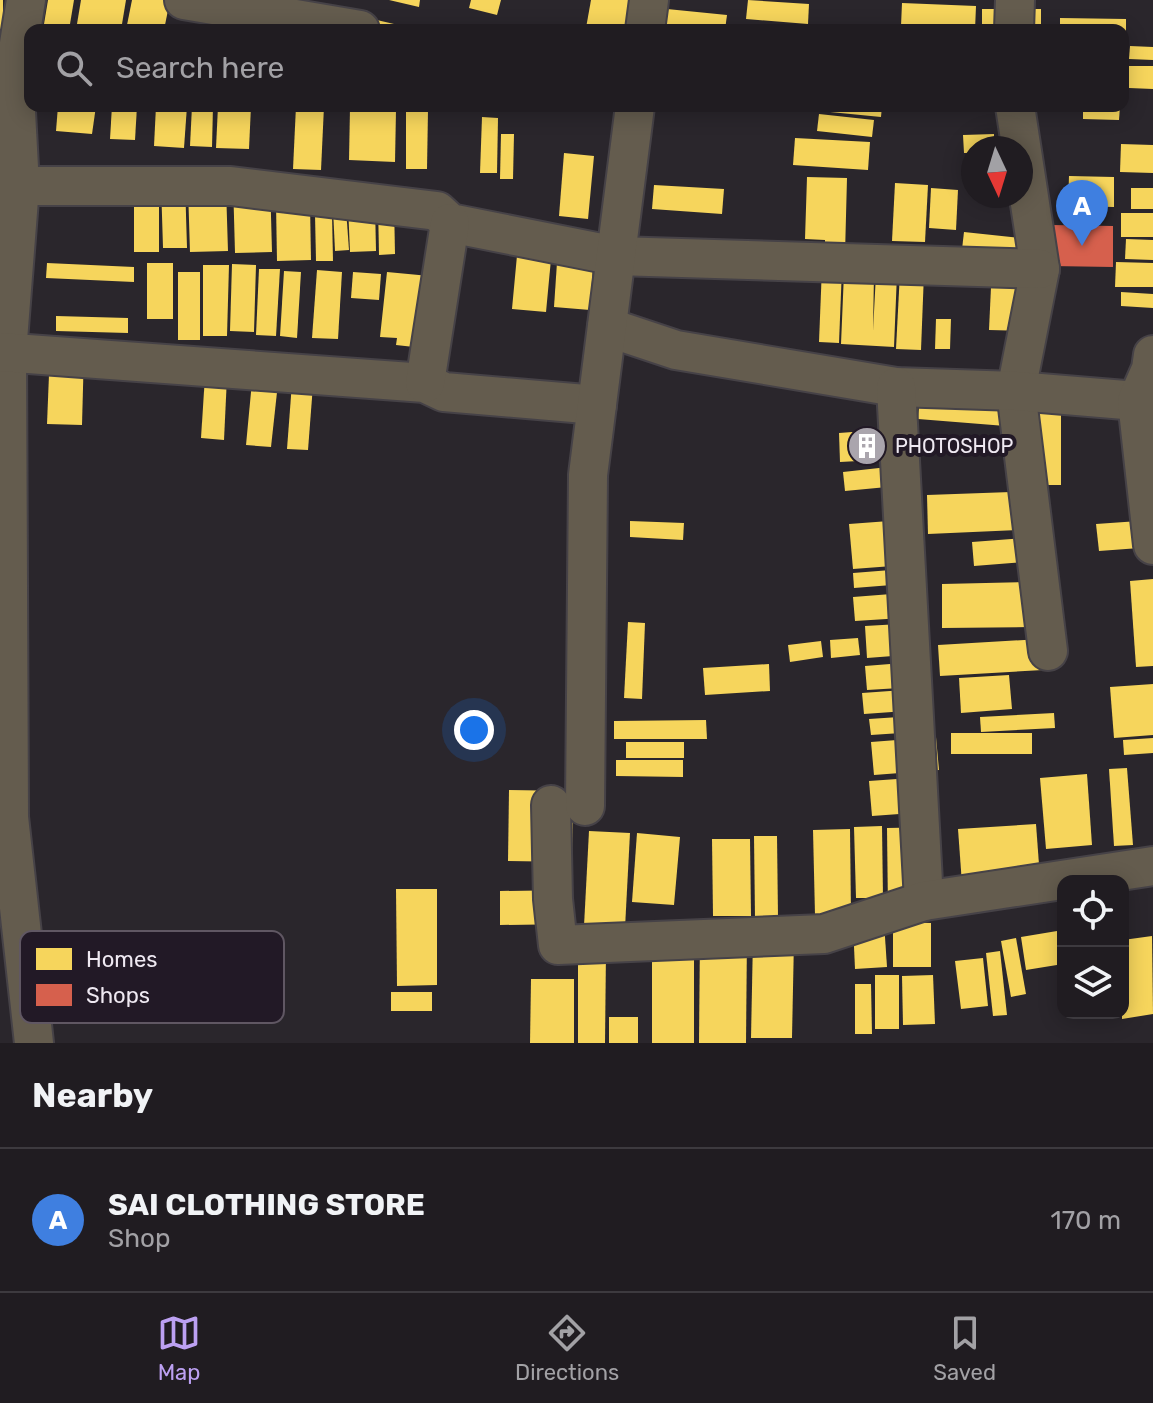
<!DOCTYPE html>
<html lang="en">
<head>
<meta charset="utf-8">
<style>
	body { margin:0; font-family:Rubik,sans-serif; background:#28252a; color:#f1f3f6 }
	.controls { position:absolute; right:24px; bottom:24px; display:grid; overflow:hidden; border-radius:16px; box-shadow:0 4px 20px #0003 }
	.controls button { width:72px; height:72px; display:grid; place-items:center; padding:0; border:0; border-bottom:2px solid #3d3a3f; background:#201c21; color:#f1f3f6; font:40px sans-serif }
	.compass { position:absolute; left:961px; top:136px; width:72px; height:72px; border-radius:50%; background:#201c21; box-shadow:0 4px 20px #0003; rotate:176deg }
	.you { position:absolute; left:474px; top:730px; width:28px; height:28px; margin:-20px; border:6px solid #fff; border-radius:50%; background:#1a73e8; box-shadow:0 0 0 12px #1a73e833 }
	.badge { display:grid; place-items:center; width:52px; height:52px; border-radius:50%; background:#bca0f2; color:#fff; font-size:26px; font-weight:700 }
	.pin { position:absolute; translate:-50% -66px; filter:drop-shadow(0 2px 4px #0008) }
	.pin::after { content:''; position:absolute; top:42px; width:28px; height:24px; background:inherit; clip-path:polygon(0 0,100% 0,50% 100%) }
	.list { margin:0; padding:0; list-style:none }
	h2 { display:flex; justify-content:space-between; align-items:center; height:104px; margin:0; padding:0 32px; font-size:34px }
	h2 small { font-size:26px; font-weight:400; color:#a2a1a5 }
	.list li { display:grid; grid-template-columns:52px 1fr auto; gap:24px; align-items:center; box-sizing:border-box; height:144px; padding:0 32px; border-top:2px solid #3d3a3f }
	.list b { display:block; font-size:30px; white-space:nowrap }
	.list p { margin:0; font-size:26px; white-space:nowrap; color:#a2a1a5 }
	.list em { font-size:26px; font-style:normal; color:#a2a1a5 }
	.icon { flex:none; width:44px; height:44px; fill:none; stroke:currentColor; stroke-width:2; stroke-linecap:round; stroke-linejoin:round }
	.map { position:relative; flex:none; width:1153px; height:1043px; overflow:hidden }
	.search { position:absolute; background:#201c21; box-shadow:0 4px 20px #0003; left:24px; right:24px; top:24px; height:88px; display:flex; align-items:center; gap:20px; box-sizing:border-box; padding:0 28px; border-radius:16px; color:#a2a1a5; font-size:30px }
	.sheet { height:248px; background:#201c21 }
	nav { display:flex; justify-content:space-around; align-items:center; box-sizing:border-box; height:112px; border-top:2px solid #3d3a3f; background:#201c21; font-size:22px; color:#a2a1a5 }
	nav a { display:grid; justify-items:center; gap:4px }
	nav .on { color:#bca0f2 }
	.map>svg:first-child { display:block }
	.homes { fill:#f6d55c }
	.shops { fill:#d6604d }
	.lines { fill:none; stroke-linecap:round; stroke-linejoin:round }
	.minor-casing { stroke:#464247; stroke-width:42 }
	.minor { stroke:#645c4e; stroke-width:38 }
	.labels { text-anchor:middle; stroke-width:8; stroke-linejoin:round; paint-order:stroke }
	.poi-label { font-size:20px; fill:#efe9f2; stroke:#221926; text-anchor:start }
	.key { fill:#221926; stroke:#605763; stroke-width:2 }
	.key-label { font-size:22px; fill:#efe9f2 }
</style>
</head>
<body>
<div class="map">
<svg width="1153" height="1043" viewBox="0 0 1153 1043">
	<rect width="100%" height="100%" fill="#2a262c"/>
	<g class="homes">
		<rect x="0" y="0" width="3" height="44"/>
		<polygon points="48,0 74,0 69,30 43,30"/>
		<polygon points="81,0 126,0 121,30 76,30"/>
		<polygon points="132,0 170,0 164,30 126,30"/>
		<polygon points="389,0 420,0 419,7"/>
		<polygon points="471,0 501,0 497,15 469,8"/>
		<polygon points="591,0 634,0 628,30 586,28"/>
		<polygon points="748,0 809,4 808,24 746,19"/>
		<polygon points="902,3 976,6 975,30 912,30 912,26 901,26"/>
		<polygon points="667,9 727,15 725,30 664,30"/>
		<rect x="982" y="9" width="59" height="21"/>
		<polygon points="364,17 394,24 392,30 361,30"/>
		<polygon points="1060,18 1126,19 1126,37 1123,37 1123,30 1060,30"/>
		<polygon points="1130,46 1153,47 1153,60 1129,59"/>
		<polygon points="1129,66 1153,66 1153,89 1129,88"/>
		<polygon points="58,106 96,106 92,134 56,131"/>
		<polygon points="112,106 137,106 135,140 110,139"/>
		<polygon points="156,106 187,106 184,148 154,146"/>
		<polygon points="192,106 213,106 212,147 190,146"/>
		<polygon points="218,106 251,106 249,149 216,148"/>
		<polygon points="296,106 324,106 321,170 293,169"/>
		<polygon points="821,106 882,106 881,117 820,111"/>
		<polygon points="1083,106 1120,106 1119,120 1083,119"/>
		<polygon points="350,108 396,110 395,162 349,160"/>
		<polygon points="406,110 428,110 427,169 406,169"/>
		<polygon points="819,114 874,120 872,137 817,131"/>
		<polygon points="482,117 498,118 497,173 480,173"/>
		<polygon points="501,134 514,134 513,179 500,179"/>
		<polygon points="994,134 994,148 973,148 973,153 964,153 963,135"/>
		<polygon points="795,138 870,142 868,170 793,165"/>
		<polygon points="1121,144 1153,145 1153,173 1120,172"/>
		<polygon points="564,153 594,156 588,219 559,216"/>
		<polygon points="134,169 159,170 159,252 134,252"/>
		<polygon points="1069,176 1114,177 1114,207 1068,206"/>
		<polygon points="807,177 847,178 845,254 825,253 825,240 805,239"/>
		<polygon points="270,180 272,252 235,253 233,181"/>
		<polygon points="185,182 187,248 163,248 161,183"/>
		<polygon points="895,183 928,185 925,242 892,241"/>
		<polygon points="654,185 724,189 722,214 652,209"/>
		<polygon points="226,188 228,251 190,252 188,189"/>
		<polygon points="931,188 958,190 956,230 929,228"/>
		<rect x="1131" y="188" width="22" height="21"/>
		<polygon points="276,203 310,204 311,260 277,261"/>
		<polygon points="378,204 394,204 395,254 379,255"/>
		<polygon points="348,205 375,205 376,251 350,252"/>
		<polygon points="333,209 346,209 349,250 335,251"/>
		<rect x="1121" y="213" width="32" height="24"/>
		<polygon points="315,214 332,214 333,261 316,261"/>
		<polygon points="964,232 1029,239 1026,265 961,258"/>
		<polygon points="559,233 595,236 590,310 554,307"/>
		<polygon points="519,234 553,238 546,312 512,309"/>
		<polygon points="1126,239 1153,240 1153,260 1125,259"/>
		<polygon points="1116,262 1153,263 1153,287 1115,287"/>
		<polygon points="47,263 134,267 134,282 46,278"/>
		<rect x="147" y="263" width="26" height="56"/>
		<polygon points="232,264 256,265 254,332 230,331"/>
		<polygon points="203,265 229,265 227,336 203,336"/>
		<polygon points="822,267 842,268 839,343 819,342"/>
		<polygon points="259,269 280,269 276,336 256,335"/>
		<polygon points="317,270 342,272 338,339 312,338"/>
		<polygon points="284,271 301,272 297,338 280,336"/>
		<rect x="178" y="272" width="22" height="68"/>
		<polygon points="353,272 381,274 379,300 351,298"/>
		<polygon points="387,272 440,277 432,349 396,345 397,338 380,337"/>
		<polygon points="900,272 924,273 921,350 896,349"/>
		<polygon points="844,273 874,274 873,331 876,274 897,274 894,347 841,344"/>
		<polygon points="991,287 1025,288 1023,331 989,330"/>
		<polygon points="1121,292 1153,294 1153,308 1121,306"/>
		<polygon points="56,316 128,318 128,333 56,331"/>
		<polygon points="936,319 951,319 950,349 935,349"/>
		<polygon points="50,350 84,351 82,425 47,424"/>
		<polygon points="253,371 279,374 271,447 246,445"/>
		<polygon points="205,376 227,377 224,440 201,438"/>
		<polygon points="292,383 313,385 308,450 287,449"/>
		<polygon points="921,385 1020,392 1018,427 918,419"/>
		<polygon points="1035,412 1061,413 1061,485 1036,485"/>
		<polygon points="893,429 895,459 840,462 839,433"/>
		<polygon points="906,465 908,485 845,491 843,472"/>
		<polygon points="1040,491 1042,529 928,534 927,495"/>
		<polygon points="916,519 919,564 853,569 849,524"/>
		<polygon points="1153,520 1153,547 1099,551 1096,524"/>
		<polygon points="630,521 684,523 683,540 630,537"/>
		<polygon points="1023,538 1025,562 974,566 972,542"/>
		<polygon points="916,568 917,583 854,588 853,573"/>
		<polygon points="1153,579 1153,666 1136,667 1130,581"/>
		<polygon points="1029,582 1030,627 942,628 942,584"/>
		<polygon points="917,592 918,617 855,621 853,597"/>
		<polygon points="628,622 645,623 642,699 624,698"/>
		<polygon points="917,623 919,654 867,658 865,626"/>
		<polygon points="858,638 860,655 831,658 830,640"/>
		<polygon points="1041,639 1043,670 940,676 938,645"/>
		<polygon points="821,641 823,657 790,662 788,645"/>
		<polygon points="915,662 916,687 867,690 865,666"/>
		<polygon points="769,664 770,691 705,695 703,668"/>
		<polygon points="1009,675 1012,709 961,713 959,678"/>
		<polygon points="1153,684 1153,735 1114,738 1110,687"/>
		<polygon points="918,689 920,710 864,714 862,693"/>
		<polygon points="1054,713 1055,728 981,732 980,717"/>
		<polygon points="929,715 931,731 871,735 869,719"/>
		<polygon points="706,720 707,739 614,739 614,721"/>
		<rect x="951" y="733" width="81" height="21"/>
		<polygon points="936,737 939,770 874,775 871,742"/>
		<polygon points="1153,738 1153,753 1124,755 1123,740"/>
		<rect x="626" y="742" width="58" height="16"/>
		<polygon points="616,760 683,760 683,777 616,776"/>
		<polygon points="1127,768 1133,845 1114,846 1109,769"/>
		<polygon points="1087,774 1092,845 1046,849 1040,778"/>
		<polygon points="925,777 927,812 872,816 869,781"/>
		<polygon points="509,790 573,791 572,862 508,861"/>
		<polygon points="1036,824 1040,878 962,884 958,829"/>
		<polygon points="882,826 883,898 856,898 854,827"/>
		<polygon points="938,827 940,910 888,911 887,828"/>
		<polygon points="850,829 851,915 815,915 813,830"/>
		<polygon points="589,831 630,833 625,928 584,926"/>
		<polygon points="637,833 680,837 674,905 632,902"/>
		<polygon points="754,836 777,836 778,917 755,918"/>
		<polygon points="712,839 750,839 751,916 713,916"/>
		<polygon points="396,889 437,889 437,985 397,986"/>
		<polygon points="571,890 571,924 500,925 500,891"/>
		<polygon points="884,922 887,967 855,969 853,924"/>
		<polygon points="893,922 931,923 931,967 893,967"/>
		<polygon points="1063,930 1063,964 1026,970 1021,937"/>
		<polygon points="700,935 747,935 746,1043 699,1043"/>
		<polygon points="1152,936 1153,1014 1122,1019 1123,940"/>
		<polygon points="753,938 794,939 792,1038 751,1038"/>
		<polygon points="1016,938 1026,994 1011,997 1001,941"/>
		<polygon points="652,939 694,940 694,1043 652,1043"/>
		<polygon points="578,951 606,951 605,1043 578,1043"/>
		<polygon points="1000,951 1007,1015 993,1016 986,953"/>
		<polygon points="983,958 988,1006 961,1009 955,961"/>
		<rect x="875" y="975" width="24" height="54"/>
		<polygon points="933,975 935,1024 903,1025 902,976"/>
		<polygon points="531,979 574,979 574,1043 530,1043"/>
		<polygon points="855,984 871,984 872,1034 855,1034"/>
		<rect x="391" y="992" width="41" height="19"/>
		<rect x="609" y="1017" width="29" height="26"/>
	</g>
	<polygon class="shops" points="1052,225 1113,226 1113,267 1051,266"/>
	<g class="lines">
		<defs>
			<g id="minor">
				<polyline points="26,0 14,75 20,186 7,353 9,817 34,1043"/>
				<polyline points="184,0 360,30"/>
				<polyline points="645,30 649,0"/>
				<polyline points="1014,30 1015,0"/>
				<polyline points="1015,106 1040,269 1016,391 1048,651"/>
				<polyline points="0,186 231,186 437,211 450,223 616,256 1040,269"/>
				<polyline points="607,327 676,350 896,387 1016,391 1137,401"/>
				<polyline points="0,352 425,383 444,392 597,405"/>
				<polyline points="1153,355 1151,369 1137,401 1153,545"/>
				<polyline points="425,383 450,223"/>
				<polyline points="896,387 924,901"/>
				<polyline points="551,805 553,899 558,945 824,934 924,901 1153,866"/>
				<polyline points="585,806 588,475 635,106"/>
			</g>
		</defs>
		<use href="#minor" class="minor-casing"/>
		<use href="#minor" class="minor"/>
	</g>
	<defs>
		<symbol id="building-disc" viewBox="-11 -11 22 22"><circle r="9.5" fill="#aaa5ad" stroke="#221926"/><path d="M-4-6H4V6H1V3H-1V6H-4ZM-2.5-4.3h1.7v1.8h-1.7ZM.8-4.3h1.7v1.8H.8ZM-2.5-1h1.7V.8h-1.7ZM.8-1h1.7V.8H.8Z" fill="#fff"/></symbol>
	</defs>
	<g fill-rule="evenodd">
		<use href="#building-disc" x="845" y="424" width="44" height="44"/>
	</g>
	<g class="labels">
		<g class="poi-label">
			<text x="895" y="453">PHOTOSHOP</text>
		</g>
	</g>
	<rect x="20" y="931" width="264" height="92" rx="12" class="key"/>
	<rect x="36" y="948" width="36" height="22" fill="#f6d55c"/>
	<rect x="36" y="984" width="36" height="22" fill="#d6604d"/>
	<g class="key-label">
		<text x="86" y="967">Homes</text>
		<text x="86" y="1003">Shops</text>
	</g>
</svg>
<div class="controls">
<button><svg class="icon" aria-label="locate" viewBox="0 0 24 24"><circle cx="12" cy="12" r="6"/><path d="M12 2v4M12 18v4M2 12h4M18 12h4"/></svg></button>
<button><svg class="icon" aria-label="layers" viewBox="0 0 24 24"><path d="M12 4l9 5-9 5-9-5zM3 14l9 5 9-5"/></svg></button>
</div>
<svg class="compass" viewBox="-18 -18 36 36"><path d="M0-13l5 13h-10z" fill="#e53935"/><path d="M0 13l5-13h-10z" fill="#a2a1a5"/></svg>
<div class="you"></div>
<div class="pin badge" style="left:1082px;top:246px;background:#3f7fe0">A</div>
<div class="search"><svg class="icon" aria-label="search" viewBox="0 0 24 24"><circle cx="10" cy="10" r="6"/><path d="M15 15l6 6"/></svg>Search here</div>
</div>
<section class="sheet">
<h2>Nearby<small></small></h2>
<ul class="list">
<li><span class="badge" style="background:#3f7fe0">A</span><div><b>SAI CLOTHING STORE</b><p>Shop</p></div><em>170 m</em></li>
</ul>
</section>
<nav>
<a class="on"><svg class="icon" aria-label="map" viewBox="0 0 24 24"><path d="M3 6l6-2 6 2 6-2v14l-6 2-6-2-6 2zM9 4v14M15 6v14"/></svg>Map</a>
<a><svg class="icon" aria-label="directions" viewBox="0 0 24 24"><path d="M12 3l9 9-9 9-9-9zM9 14v-3h6M13 9l2 2-2 2"/></svg>Directions</a>
<a><svg class="icon" aria-label="saved" viewBox="0 0 24 24"><path d="M7 4h10v16l-5-4-5 4z"/></svg>Saved</a>
</nav>
</body>
</html>
